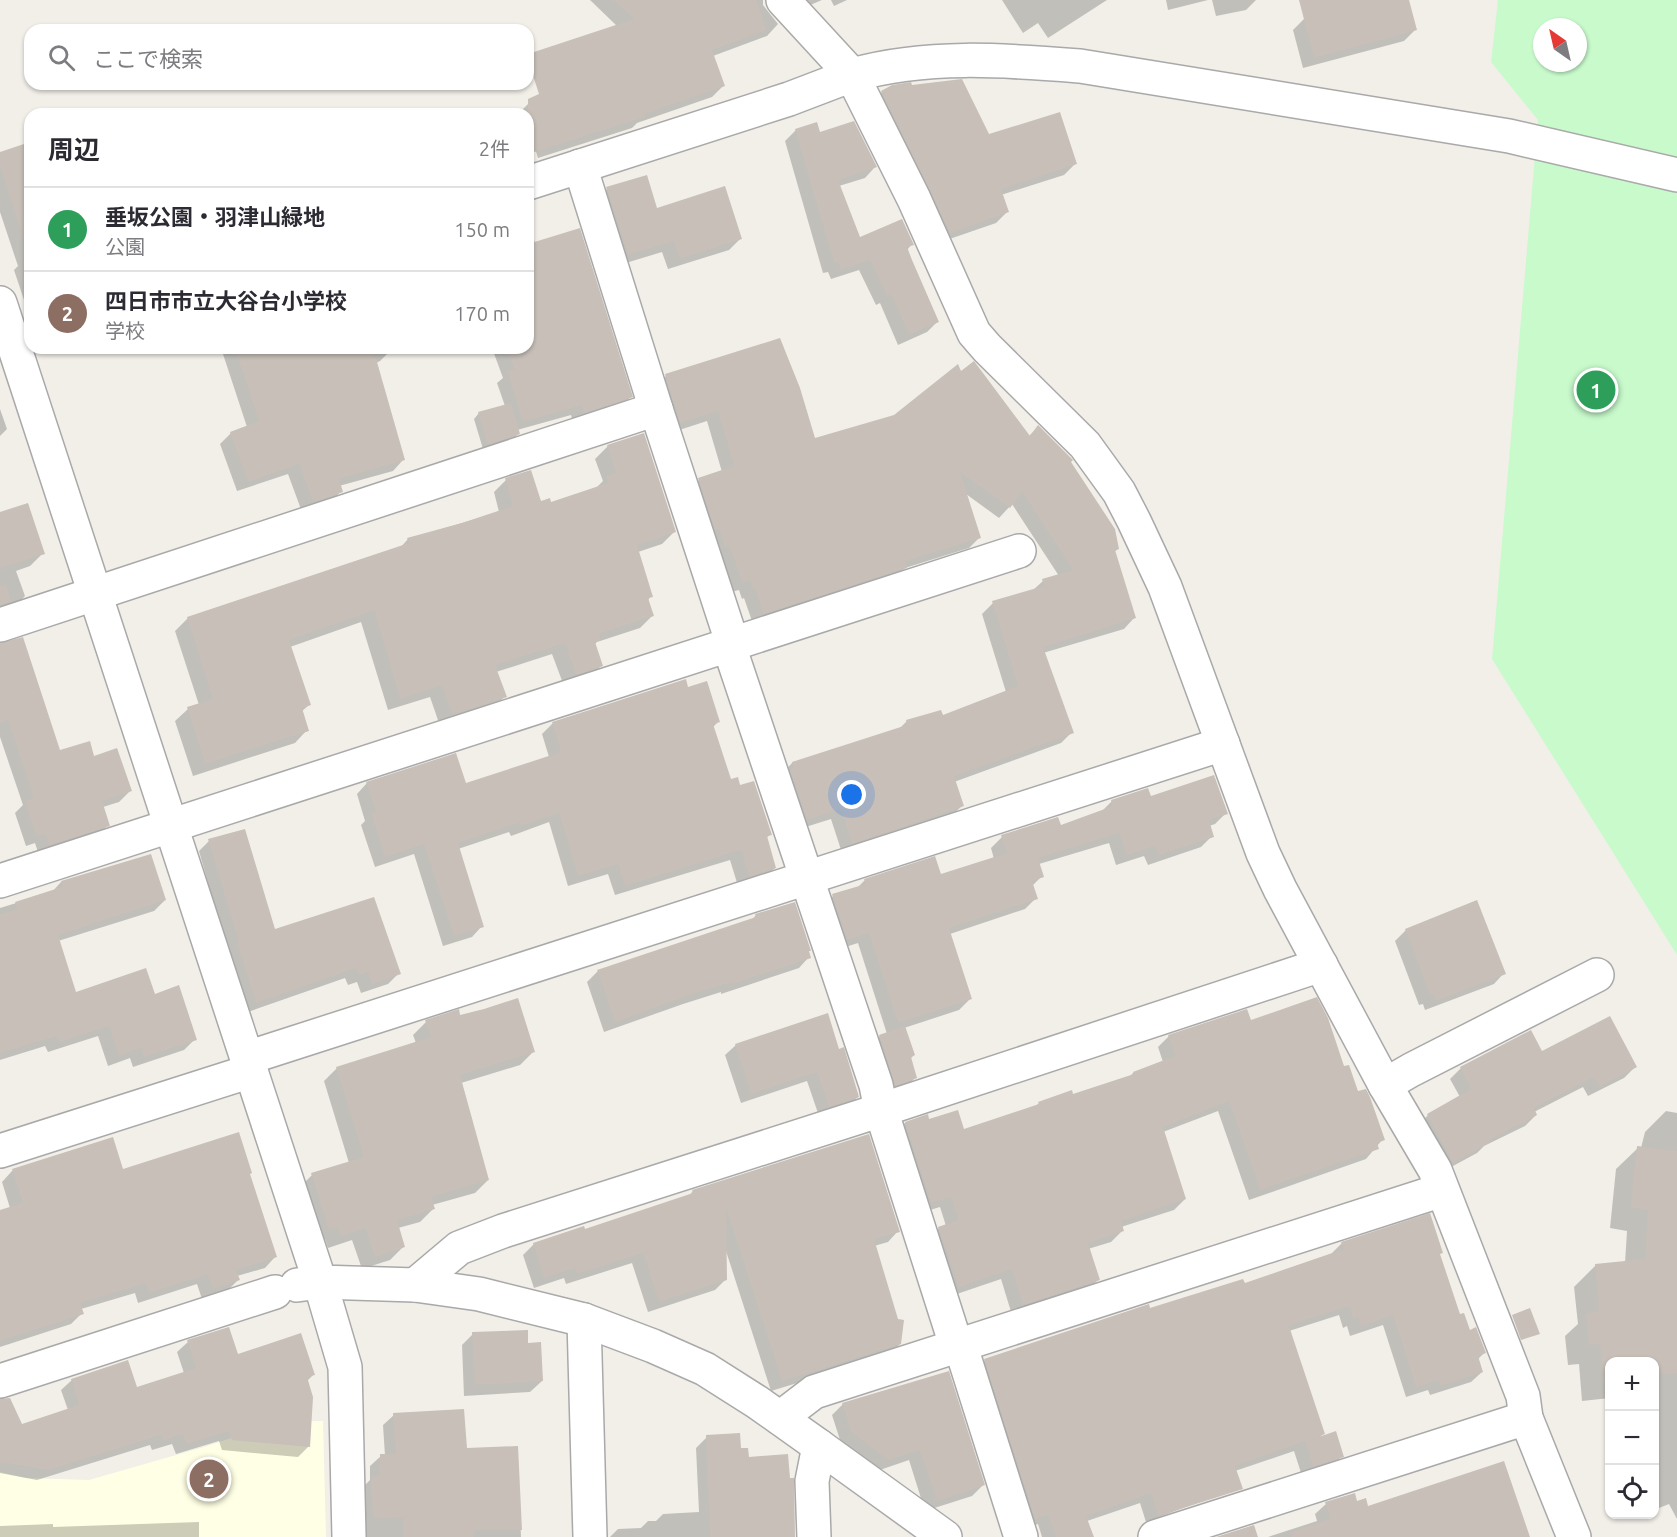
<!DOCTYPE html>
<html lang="ja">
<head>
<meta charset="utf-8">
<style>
	body { margin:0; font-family:Ubuntu,"Noto Sans JP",sans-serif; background:#f2f2f3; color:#2b2b33 }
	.controls { position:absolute; right:18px; bottom:18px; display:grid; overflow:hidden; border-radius:12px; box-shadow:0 2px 4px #0004 }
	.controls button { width:54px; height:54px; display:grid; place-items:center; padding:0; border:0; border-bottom:2px solid #e1e1e2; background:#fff; color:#2b2b33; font:30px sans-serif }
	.compass { position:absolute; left:1533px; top:18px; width:54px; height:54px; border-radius:50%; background:#fff; box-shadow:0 2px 4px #0004; rotate:326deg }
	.you { position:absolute; left:852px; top:795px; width:21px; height:21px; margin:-15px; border:4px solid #fff; border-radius:50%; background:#1a73e8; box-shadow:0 0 0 9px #1a73e833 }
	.badge { display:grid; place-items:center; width:39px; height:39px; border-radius:50%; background:#b45309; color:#fff; font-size:20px; font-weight:700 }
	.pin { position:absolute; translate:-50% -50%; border:3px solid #fff; box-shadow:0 2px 6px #0006 }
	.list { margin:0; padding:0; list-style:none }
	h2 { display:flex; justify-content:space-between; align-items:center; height:78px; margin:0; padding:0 24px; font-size:26px }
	h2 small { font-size:20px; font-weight:400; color:#7c7c81 }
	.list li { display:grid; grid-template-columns:39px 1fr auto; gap:18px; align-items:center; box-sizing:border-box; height:84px; padding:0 24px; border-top:2px solid #e1e1e2 }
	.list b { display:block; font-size:22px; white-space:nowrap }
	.list p { margin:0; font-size:20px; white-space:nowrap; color:#7c7c81 }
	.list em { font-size:20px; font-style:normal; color:#7c7c81 }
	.icon { flex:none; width:33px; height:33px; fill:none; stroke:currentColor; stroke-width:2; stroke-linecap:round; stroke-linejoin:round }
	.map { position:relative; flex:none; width:1677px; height:1537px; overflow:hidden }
	.search { position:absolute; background:#fff; box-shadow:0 2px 4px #0004; left:24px; top:24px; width:510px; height:66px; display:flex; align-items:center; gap:15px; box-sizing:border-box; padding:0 21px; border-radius:18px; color:#7c7c81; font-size:22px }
	.panel { position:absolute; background:#fff; box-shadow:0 2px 4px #0004; left:24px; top:108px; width:510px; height:246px; border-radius:18px }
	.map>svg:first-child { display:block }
	.education { fill:#ffffe5 }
	.park { fill:#c8facc; fill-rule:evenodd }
	.shadow { fill:#0003 }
	.building { fill:#c7bfb8 }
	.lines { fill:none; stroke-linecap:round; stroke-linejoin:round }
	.minor-casing { stroke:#a9a9a9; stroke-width:36 }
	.tertiary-casing { stroke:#a9a9a9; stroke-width:36 }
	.minor { stroke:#fff; stroke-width:33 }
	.tertiary { stroke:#fff; stroke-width:33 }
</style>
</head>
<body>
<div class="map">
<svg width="1677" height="1537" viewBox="0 0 1677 1537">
	<rect width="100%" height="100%" fill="#f2efe9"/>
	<polygon class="education" points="323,1421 326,1537 0,1537 0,1472 25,1478 89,1480 204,1447 279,1422"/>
	<path class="park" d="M1498,0H1677V955L1492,659L1538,120L1491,62ZM1542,27H1578V63H1542Z"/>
	<g class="shadow">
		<polygon points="590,0 763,0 763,5 778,24 767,36 713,56 723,86 712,97 637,123 632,128 538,158 528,126 528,114 524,114 523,109 534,98 614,65 617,26"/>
		<polygon points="786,0 822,0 796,11"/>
		<polygon points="831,0 847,0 834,6"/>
		<polygon points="1002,0 1107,0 1048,38 1038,23 1023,33"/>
		<polygon points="1166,0 1208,0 1168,10"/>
		<polygon points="1212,0 1256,0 1246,10 1216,16"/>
		<polygon points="1374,0 1407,0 1415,30 1404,41 1303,68 1293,30 1304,19"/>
		<polygon points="882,92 989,136 1075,164 1064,175 1001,195 1007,212 996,223 938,243 870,104"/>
		<polygon points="398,108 400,114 379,114"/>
		<polygon points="796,130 820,134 875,167 865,178 839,186 859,239 912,244 907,250 937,322 927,332 898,345 880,303 876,305 859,270 831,279 828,272 823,273 785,141"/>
		<polygon points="30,144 30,318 14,270 18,266 0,212 0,153"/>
		<polygon points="607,189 656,210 741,238 729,250 668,269 662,252 616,266 596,200"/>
		<polygon points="528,223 535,243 631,397 620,407 573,423 571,415 517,430 518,434 513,439 483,449 474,419 479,413 505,406 497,383 503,378 492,348 528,348"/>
		<polygon points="221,348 389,348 390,351 380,361 376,363 403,460 393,471 339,486 341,491 331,502 302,512 288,474 237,491 220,444 231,433 247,427"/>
		<polygon points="960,373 1029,436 1038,427 1069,461 1118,549 1114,552 1134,618 1124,629 1043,653 1072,732 1061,743 954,782 962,806 951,816 842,853 831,819 796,830 782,774 792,763 899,729 906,722 940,712 942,717 1006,692 982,614 993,603 1032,591 1043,581 1059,576 1012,504 999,518 966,494 980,537 969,548 905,568 895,578 753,624 744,598 742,599 739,590 731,592 688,490 699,480 722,472 707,421 670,433 655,386 666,376 814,440 894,416"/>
		<polygon points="0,409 7,429 0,436"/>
		<polygon points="608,446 675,531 662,544 638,552 651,596 648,600 652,616 640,628 597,642 595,644 602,665 589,678 564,686 552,654 496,672 505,696 493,709 440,726 430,697 388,710 361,622 290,647 309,705 301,712 307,730 295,743 193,776 175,721 188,709 199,705 175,631 188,618 400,548 408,539 499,512 494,492 506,480 540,502 550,504 594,490 603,481 595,459"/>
		<polygon points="0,514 43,553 30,566 16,571 25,596 12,609 0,613"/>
		<polygon points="0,662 59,752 130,791 119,802 103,807 108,825 97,836 39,855 35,843 26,846 15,813 23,805 0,737"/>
		<polygon points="685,681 687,689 719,721 713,727 730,781 739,787 770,835 766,838 775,868 764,878 738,886 730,860 615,895 608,874 568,886 549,822 511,836 509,832 458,849 482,926 472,937 443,946 414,854 375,867 361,825 365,821 357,794 367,783 465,785 549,757 542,734 552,724"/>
		<polygon points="1150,798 1226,813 1215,824 1209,826 1212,836 1201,847 1148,865 1144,856 1116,865 1109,843 1039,864 1042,876 1032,886 1036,898 1025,909 950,934 970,999 959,1010 904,1028 914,1055 910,1059 915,1078 910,1083 890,1090 875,1042 880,1036 887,1034 858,943 836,950 822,907 833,896 857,888 865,880 940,876 994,859 991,848 1002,837 1060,827 1101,812 1112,801"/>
		<polygon points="209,841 274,931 399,973 388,984 361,993 357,982 348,985 345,978 245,1013 199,851"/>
		<polygon points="61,882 165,900 154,911 58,941 75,994 154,996 195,1039 184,1050 133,1067 130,1058 108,1066 98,1036 48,1052 45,1046 0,1060 0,908 52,892"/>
		<polygon points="756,915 808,952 809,957 799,968 721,994 721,992 683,1004 604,1032 587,982 597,972 752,920"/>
		<polygon points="1406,930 1504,973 1494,984 1425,1010 1423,1004 1419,1005 1395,941"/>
		<polygon points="459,1016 533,1052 520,1065 461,1083 488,1180 475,1193 432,1205 433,1209 420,1222 398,1228 403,1247 390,1260 362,1269 352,1240 328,1248 325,1239 316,1242 299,1188 312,1175 349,1163 324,1081 337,1068 416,1043 413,1035 426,1022"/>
		<polygon points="1250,1022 1344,1068 1383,1139 1366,1159 1249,1200 1218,1111 1163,1132 1185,1199 1174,1210 1121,1227 1122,1231 1111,1242 1088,1249 1098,1280 1087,1291 1012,1315 1001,1279 948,1297 928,1239 939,1228 946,1226 940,1207 920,1213 894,1134 905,1123 927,1116 928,1121 963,1131 1035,1107 1039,1103 1072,1096 1129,1078 1133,1073 1163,1062 1158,1047 1169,1036"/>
		<polygon points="736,1045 838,1051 858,1097 847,1107 819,1116 807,1081 741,1103 725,1055"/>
		<polygon points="1541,1053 1635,1067 1624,1078 1588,1096 1583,1087 1534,1112 1536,1115 1525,1126 1484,1146 1477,1153 1442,1172 1418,1126 1428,1115 1460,1097 1450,1079 1461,1068"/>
		<polygon points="1666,1111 1677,1113 1677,1519 1669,1504 1654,1510 1654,1362 1610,1362 1610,1398 1582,1401 1579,1364 1568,1365 1565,1336 1578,1324 1574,1287 1595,1266 1625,1263 1627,1231 1610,1228 1616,1169 1638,1148 1641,1148 1645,1132"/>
		<polygon points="112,1139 122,1171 248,1174 275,1257 265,1268 237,1276 238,1280 227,1291 202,1299 197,1284 138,1303 135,1293 81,1309 82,1313 71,1324 0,1347 0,1212 10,1208 2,1182 12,1171"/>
		<polygon points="693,1191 898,1231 888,1242 874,1246 897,1320 900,1344 889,1355 771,1391 726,1251 726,1279 715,1290 648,1312 632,1263 566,1284 564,1278 534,1288 523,1255 534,1244 584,1231 689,1196"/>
		<polygon points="1342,1243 1439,1255 1459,1316 1484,1353 1478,1359 1482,1372 1471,1382 1430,1395 1428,1390 1406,1397 1383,1325 1350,1336 1347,1326 1343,1328 1339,1315 1289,1331 1323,1434 1319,1438 1342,1456 1331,1467 1302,1476 1294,1451 1235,1471 1228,1491 1146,1522 1140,1503 1087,1521 1086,1537 1042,1537 1038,1524 1024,1529 974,1371 985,1360 1150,1310 1244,1285 1331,1254"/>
		<polygon points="473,1334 527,1345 542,1381 530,1392 464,1396 462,1345"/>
		<polygon points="188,1342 313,1375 307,1381 308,1447 298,1457 222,1450 219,1441 176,1454 172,1444 152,1450 150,1445 37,1480 0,1473 0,1424 8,1433 68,1410 61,1390 72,1380 136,1388 184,1373 177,1352"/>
		<polygon points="843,1404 983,1485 972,1496 925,1511 909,1460 877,1471 841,1443 832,1415"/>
		<polygon points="394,1415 466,1450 517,1447 521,1537 363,1537 361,1489 370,1480 370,1466 381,1456 385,1456 383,1425"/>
		<polygon points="707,1437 740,1449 794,1537 610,1537 618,1529 641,1528 648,1521 656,1521 663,1514 699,1512 696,1448"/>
		<polygon points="1356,1503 1367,1508 1528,1537 1268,1537 1317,1521 1315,1514 1326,1504"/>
		<polygon points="199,1522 199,1537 0,1537 0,1526 53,1524 53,1527"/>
	</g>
	<g class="building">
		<polygon points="613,0 756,0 767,30 712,50 725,86 644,114 645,117 528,154 528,99 539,94 528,60 528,54 634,19"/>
		<polygon points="1299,0 1409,0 1417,30 1314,58"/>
		<polygon points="962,79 989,134 1060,112 1077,164 1001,189 1009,212 950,233 881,91 892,85 911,82 912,85"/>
		<polygon points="854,121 877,167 838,180 860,237 902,219 914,245 907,247 912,260 939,322 909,335 891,294 887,296 870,260 841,270 838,262 834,263 795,129 817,122 820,132"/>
		<polygon points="30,142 30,239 24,240 0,166 0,152"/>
		<polygon points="647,175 657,208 725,186 742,239 679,259 674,241 628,255 606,187"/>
		<polygon points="580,228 633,397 584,413 582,405 523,422 507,371 514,369 506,348 528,348 528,244"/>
		<polygon points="780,338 800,388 815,438 894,415 958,364 961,371 974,361 1030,436 1038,425 1073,460 1071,462 1115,529 1119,549 1115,550 1136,618 1043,647 1074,733 954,776 964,806 852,844 841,809 807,820 790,770 794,768 792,762 907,725 906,720 941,710 943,715 1018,686 992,601 1044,586 1042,579 1073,570 1022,492 1010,508 960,472 981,538 905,561 907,568 763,614 755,588 752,589 750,580 742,582 729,545 725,547 719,529 715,531 698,478 734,466 718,411 680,423 665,374"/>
		<polygon points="235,348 373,348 405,460 339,479 343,492 313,502 299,464 248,482 230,432 259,421"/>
		<polygon points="511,403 520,434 488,445 478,412"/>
		<polygon points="644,433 676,532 637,545 653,597 648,598 654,616 598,634 601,640 595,642 603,666 576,675 565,643 495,665 507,697 452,715 442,685 400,699 374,610 289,640 311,705 302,708 309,731 205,764 187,707 213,699 187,617 409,543 407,538 462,523 513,506 505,478 531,470 541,501 550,498 551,502 608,483 606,476 616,473 607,445"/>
		<polygon points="28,503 45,554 0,568 0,512"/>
		<polygon points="6,585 11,602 0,605 0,586"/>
		<polygon points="23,637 60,750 90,741 94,756 117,748 132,791 102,801 110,826 49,845 45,834 36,836 25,801 34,798 8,720 0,723 0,643"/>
		<polygon points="686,679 688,687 707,681 720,722 713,724 731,779 738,777 740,785 754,781 772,835 767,836 776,868 749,877 741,850 625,886 618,864 578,876 559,813 521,826 520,822 458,843 484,927 454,936 424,844 385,857 371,813 376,812 366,782 456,753 466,783 561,752 552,722"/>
		<polygon points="1214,775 1228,814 1209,820 1214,837 1159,855 1155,846 1127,855 1119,833 1038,858 1044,877 1032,881 1038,899 949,928 972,999 898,1023 869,933 847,940 832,894 866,884 864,879 935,856 941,874 1007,853 1001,835 1058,817 1061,825 1113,806 1111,800 1148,788 1151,796"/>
		<polygon points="245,829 275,929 374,897 401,974 372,984 368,972 359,975 356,968 256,1003 237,943 239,942 208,839"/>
		<polygon points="151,854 166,900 58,935 76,992 146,968 155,994 179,985 197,1040 144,1057 141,1048 119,1056 109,1026 60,1042 57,1036 0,1053 0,914 18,909 15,902 62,887 61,881"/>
		<polygon points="1477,900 1506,974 1436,1001 1434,994 1430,995 1405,929"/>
		<polygon points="795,902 811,951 809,951 811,958 732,984 731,982 695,993 615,1022 597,970 756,917 755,914"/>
		<polygon points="1317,997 1328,1018 1344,1066 1349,1065 1358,1091 1366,1089 1370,1097 1385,1140 1377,1143 1379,1149 1260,1190 1229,1101 1163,1127 1186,1199 1121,1221 1124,1231 1088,1243 1100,1280 1023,1305 1012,1269 959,1287 938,1227 958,1220 951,1197 931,1203 905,1122 928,1114 929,1119 958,1110 964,1129 1039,1104 1038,1102 1072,1090 1073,1094 1134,1074 1133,1072 1175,1056 1168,1035 1247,1009 1251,1020"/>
		<polygon points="518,998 535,1052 460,1075 489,1180 431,1197 435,1209 397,1220 405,1247 375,1257 365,1228 341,1236 338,1227 329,1230 311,1173 364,1157 336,1067 431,1037 425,1020 459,1009 460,1015 484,1009"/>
		<polygon points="828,1013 839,1049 844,1047 859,1097 829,1107 817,1072 751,1094 735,1044"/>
		<polygon points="1610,1016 1637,1067 1599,1087 1594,1077 1534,1108 1537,1115 1489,1140 1490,1142 1453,1163 1427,1114 1471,1089 1460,1067 1531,1030 1542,1051"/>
		<polygon points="905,1026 915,1055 911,1057 917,1078 895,1086 879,1035"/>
		<polygon points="239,1132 252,1173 250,1174 277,1257 236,1270 240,1280 213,1289 208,1274 149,1293 146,1283 80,1303 84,1314 0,1341 0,1210 23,1203 12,1169 113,1137 123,1169"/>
		<polygon points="869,1134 900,1232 874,1239 898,1319 904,1320 901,1344 782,1381 726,1208 727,1280 659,1302 643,1253 577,1274 575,1268 544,1278 533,1243 584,1226 585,1229 693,1193 692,1190"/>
		<polygon points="1637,1146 1677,1151 1677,1373 1654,1375 1654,1362 1610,1362 1610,1380 1603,1381 1600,1344 1589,1345 1586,1313 1599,1312 1595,1264 1645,1259 1648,1210 1631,1207"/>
		<polygon points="1430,1213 1443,1253 1440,1254 1460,1314 1464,1313 1470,1330 1476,1327 1486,1353 1478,1356 1483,1372 1440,1386 1439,1380 1416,1387 1393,1315 1361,1326 1358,1317 1353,1319 1349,1306 1296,1323 1289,1326 1325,1434 1307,1441 1336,1431 1344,1457 1313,1467 1305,1441 1235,1466 1243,1489 1158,1516 1151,1493 1086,1516 1094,1537 1056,1537 1048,1515 1035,1519 984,1359 1149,1304 1150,1308 1243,1279 1245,1283 1344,1249 1341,1242"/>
		<polygon points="1530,1308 1540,1334 1521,1340 1512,1315"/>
		<polygon points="229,1327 238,1354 301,1333 315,1375 307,1377 313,1397 310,1447 232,1440 229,1431 186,1444 182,1434 162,1441 161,1435 48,1470 0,1462 0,1399 10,1398 22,1424 79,1405 71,1379 128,1360 137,1387 196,1368 187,1340"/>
		<polygon points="528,1330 528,1343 541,1342 543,1381 475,1385 472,1332"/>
		<polygon points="949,1371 985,1485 937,1501 920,1450 888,1460 851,1432 842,1403"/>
		<polygon points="464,1409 467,1448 518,1446 522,1530 474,1530 474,1537 404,1537 404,1517 373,1518 371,1477 380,1476 380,1454 396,1454 393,1413"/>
		<polygon points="740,1433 741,1448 748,1448 749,1457 788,1454 790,1478 794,1478 795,1537 710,1537 706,1435"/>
		<polygon points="1504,1461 1530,1537 1292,1537 1291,1532 1330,1519 1325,1502 1355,1493 1357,1501 1366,1498 1368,1506"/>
		<polygon points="1254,1525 1258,1537 1216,1537"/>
	</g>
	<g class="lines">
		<defs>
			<g id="minor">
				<polyline points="783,0 852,75 914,199 974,333 987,348 1085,445 1119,492 1134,521 1165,587 1263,853 1280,889 1385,1085 1435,1170 1523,1396 1526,1418 1574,1537"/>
				<path d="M852,75C927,54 1003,60 1080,66L1509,136L1677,175"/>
				<polyline points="580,166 656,409 733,645"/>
				<polyline points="0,625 656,409"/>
				<polyline points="729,646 876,1085 881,1110 956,1345"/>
				<polyline points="0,881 1019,551"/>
				<polyline points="247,1058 1223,744"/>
				<polyline points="1385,1085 1411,1070 1597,975"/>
				<polyline points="0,1151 251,1071"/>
				<polyline points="297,1285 320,1282 345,1367 349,1537"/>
				<polyline points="415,1285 459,1248 503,1231 881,1110 1321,965"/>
				<polyline points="584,1320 590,1537"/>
				<polyline points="960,1344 1021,1537"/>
				<polyline points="0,1381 275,1292"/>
				<polyline points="780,1418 814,1392 1442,1190"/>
				<polyline points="814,1537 812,1481 819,1446 945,1537"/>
				<polyline points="1155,1537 1526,1418"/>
			</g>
			<g id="tertiary">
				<polyline points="528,183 789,99 852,75"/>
				<polyline points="0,303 320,1282 415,1285 479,1294 584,1320 653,1346 705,1369 757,1402 819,1446"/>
			</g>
		</defs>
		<use href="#minor" class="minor-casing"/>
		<use href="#tertiary" class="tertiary-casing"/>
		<use href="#minor" class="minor"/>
		<use href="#tertiary" class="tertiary"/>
	</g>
</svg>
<div class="controls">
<button>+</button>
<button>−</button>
<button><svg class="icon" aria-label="locate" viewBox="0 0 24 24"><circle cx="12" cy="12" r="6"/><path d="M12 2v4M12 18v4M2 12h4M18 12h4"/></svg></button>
</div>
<svg class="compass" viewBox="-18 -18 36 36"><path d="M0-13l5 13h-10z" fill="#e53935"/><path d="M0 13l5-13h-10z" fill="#7c7c81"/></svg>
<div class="you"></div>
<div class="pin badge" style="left:1596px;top:390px;background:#2e9e5b">1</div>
<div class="pin badge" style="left:209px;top:1479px;background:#8d6e63">2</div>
<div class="search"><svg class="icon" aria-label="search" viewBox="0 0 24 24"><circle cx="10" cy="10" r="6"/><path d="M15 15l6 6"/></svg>ここで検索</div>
<section class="panel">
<h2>周辺<small>2件</small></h2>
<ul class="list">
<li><span class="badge" style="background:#2e9e5b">1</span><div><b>垂坂公園・羽津山緑地</b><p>公園</p></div><em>150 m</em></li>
<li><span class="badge" style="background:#8d6e63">2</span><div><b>四日市市立大谷台小学校</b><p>学校</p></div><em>170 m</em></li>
</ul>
</section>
</div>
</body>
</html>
